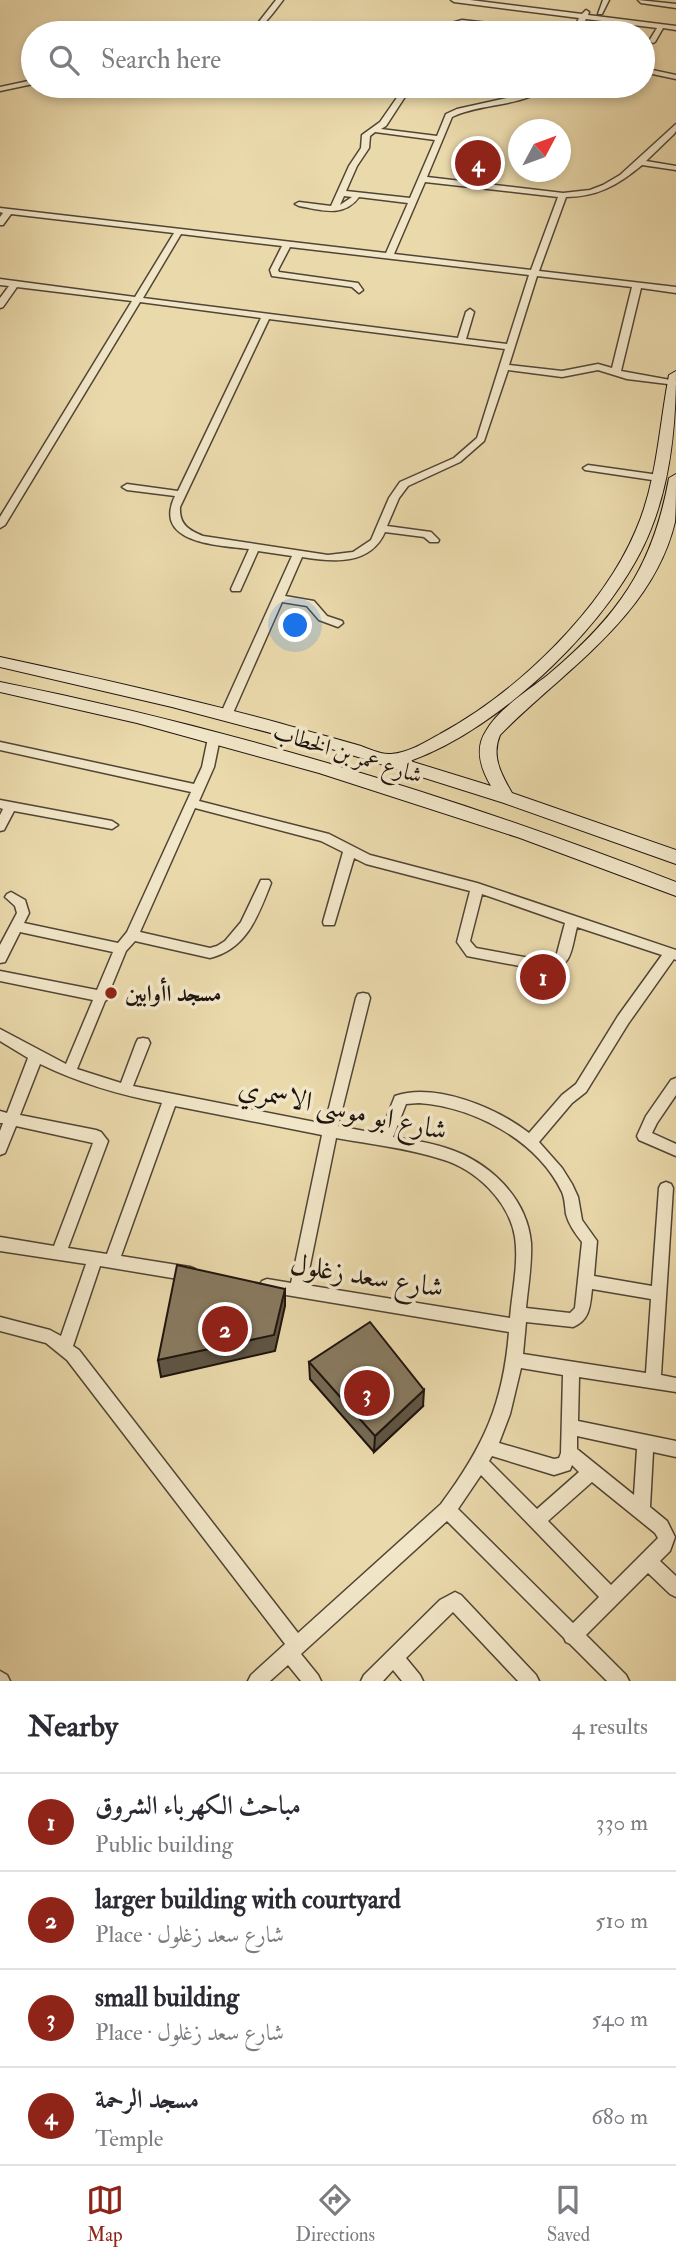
<!DOCTYPE html>
<html lang="en">
<head>
<meta charset="utf-8">
<style>
	body { margin:0; font-family:"IM FELL Double Pica",Amiri,serif; background:#f7f7f7; color:#2b2b33 }
	.compass { position:absolute; left:508px; top:119px; width:63px; height:63px; border-radius:50%; background:#fff; box-shadow:0 4px 10px #0003; rotate:49deg }
	.you { position:absolute; left:296px; top:626px; width:24px; height:24px; margin:-18px; border:5px solid #fff; border-radius:50%; background:#1a73e8; box-shadow:0 0 0 10px #1a73e833 }
	.badge { display:grid; place-items:center; width:46px; height:46px; border-radius:50%; background:#8f2418; color:#fff; font-size:23px; font-weight:700 }
	.pin { position:absolute; translate:-50% -50%; border:4px solid #fff; box-shadow:0 2px 7px #0006 }
	.list { margin:0; padding:0; list-style:none }
	h2 { display:flex; justify-content:space-between; align-items:center; height:91px; margin:0; padding:0 28px; font-size:30px }
	h2 small { font-size:23px; font-weight:400; color:#7c7c81 }
	.list li { display:grid; grid-template-columns:46px 1fr auto; gap:21px; align-items:center; box-sizing:border-box; height:98px; padding:0 28px; border-top:2px solid #e1e1e2 }
	.list b { display:block; font-size:26px; white-space:nowrap }
	.list p { margin:0; font-size:23px; white-space:nowrap; color:#7c7c81 }
	.list em { font-size:23px; font-style:normal; color:#7c7c81 }
	.icon { flex:none; width:38px; height:38px; fill:none; stroke:currentColor; stroke-width:2; stroke-linecap:round; stroke-linejoin:round }
	.map { position:relative; flex:none; width:676px; height:1681px; overflow:hidden }
	.search { position:absolute; background:#fff; box-shadow:0 4px 10px #0003; left:21px; right:21px; top:21px; height:77px; display:flex; align-items:center; gap:18px; box-sizing:border-box; padding:0 24px; border-radius:38px; color:#7c7c81; font-size:26px }
	.sheet { height:483px; background:#fff }
	nav { display:flex; justify-content:space-around; align-items:center; box-sizing:border-box; height:98px; border-top:2px solid #e1e1e2; background:#fff; font-size:19px; color:#7c7c81 }
	nav a { display:grid; justify-items:center; gap:4px }
	nav .on { color:#8f2418 }
	.map>svg:first-child { display:block }
	.lines { fill:none; stroke-linecap:round; stroke-linejoin:round }
	.street-casing { stroke:#514535; stroke-width:3 }
	.secondary-casing { stroke:#1e140e; stroke-width:2 }
	.street { fill:#f1e6c8; fill-rule:evenodd }
	.secondary { fill:#f1e6c8; fill-rule:evenodd }
	.wall { fill:#756953; stroke:#1e140e; stroke-width:2 }
	.shaded-wall { fill:#5f5543; stroke:#1e140e; stroke-width:2 }
	.building { fill:#887a60; stroke:#1e140e; stroke-width:2 }
	.poi-dot { fill:#8f2418; stroke:#f1e6c8; stroke-width:2.5 }
	.labels { text-anchor:middle; stroke-width:7; stroke-linejoin:round; paint-order:stroke }
	.street-label { font-size:23px; fill:#1e140e; stroke:#f1e6c8 }
	.poi-label { font-size:23px; font-weight:bold; fill:#1e140e; stroke:#f1e6c8; text-anchor:start }
	.near-street-label { font-size:28px; fill:#1e140e; stroke:#f1e6c8 }
</style>
</head>
<body>
<div class="map">
<svg width="676" height="1681" viewBox="0 0 676 1681">
	<rect width="100%" height="100%" fill="#ead9ab"/>
	<filter id="stains"><feTurbulence type="fractalNoise" baseFrequency=".00286" numOctaves="4"/><feColorMatrix values="0 0 0 0 .2 0 0 0 0 .09 0 0 0 0 .02 0 0 0 .5 -.17"/></filter>
	<radialGradient id="worn" r=".72"><stop offset=".6" stop-color="#630" stop-opacity="0"/><stop offset="1" stop-color="#630" stop-opacity=".3"/></radialGradient>
	<g class="lines">
		<defs>
			<g id="street">
				<path d="M276,0H283C272,14 261,33 242,33L258,23Z"/>
				<polygon points="451,0 470,0 582,14 586,10 589,12 588,15 676,26 676,30 663,28 655,42 653,43 649,41 657,28 586,19 578,33 572,33 579,18 454,2"/>
				<polygon points="603,0 609,0 602,14 598,14"/>
				<polygon points="638,0 676,4 676,8 641,3"/>
				<polygon points="462,20 558,31 561,33 542,33 462,24 449,27 445,33 439,33 445,25"/>
				<polygon points="643,68 676,75 676,79 643,72"/>
				<polygon points="33,80 33,84 0,91 0,87"/>
				<path d="M405,86H412L386,126L381,129L437,136L446,114L457,109L520,95L539,86H548C522,108 482,102 452,117L427,177L563,193L590,190L603,185L620,175L676,124V131L674,134L646,161L676,166V170L642,165C618,185 597,197 566,197L539,271L676,287V293L641,288L621,371L676,381V385L627,379L598,370L562,377L508,370L484,441L460,462L408,486L399,498L387,526L431,532L439,540L438,542H430L424,537L385,532C370,566 333,562 302,557L285,596L314,601L327,616L342,621L343,623L338,627L319,620L307,606L282,602L233,713L227,717L223,716L221,713L292,556L258,551L241,589L240,591H232L231,589L249,549C219,545 152,544 175,496L127,490L122,487L127,484L178,491L261,318L140,302L5,525L0,528V517L132,301L17,287L3,307L0,308V298L9,286L0,285V279L135,297L174,233L11,214L3,225H0V217L3,213L0,212V208L386,253L408,203L359,197C344,218 321,210 299,206L295,204L299,202L331,206L349,166L361,148L362,135L380,122ZM375,132L435,140L410,198L346,191L357,166L369,148L370,136ZM425,182L558,197L531,270L394,254ZM344,196L352,197L340,205ZM181,234L282,246L270,270L272,276L352,287L359,293L363,290L358,283L279,272L278,270L290,247L529,275L507,344L466,339L474,312L470,309L466,312L458,338L143,298ZM537,276L632,287L612,368L598,364L562,371L509,365ZM269,319L505,349L477,438L454,458L400,482L389,498L371,540L353,552L328,555L203,536C188,530 179,524 180,507Z"/>
				<polygon points="588,465 659,475 664,478 659,481 585,470 583,468"/>
				<path d="M214,734L220,738L214,767L199,801L329,834L370,855L477,883L676,950V960L674,959L628,1024L586,1092L572,1103L539,1142L562,1168L572,1184L578,1197L582,1220L597,1241L594,1276L652,1286L659,1188L661,1184L666,1182L671,1184L673,1188L661,1375L676,1378V1392L579,1377L578,1421L676,1441V1457L653,1452L650,1507L667,1521L675,1537L670,1551L660,1561L676,1576V1597L670,1594L648,1573L586,1635L626,1675L629,1681H607L570,1644L566,1642L564,1638L447,1521L301,1654L318,1675L321,1681H301L288,1665L270,1681H248L251,1675L285,1644L67,1360L46,1343L0,1331V1317L50,1330L61,1336L86,1264L0,1251V1237L54,1246L93,1143L16,1126L5,1153L0,1155V1131L3,1123H0V1111L7,1113L28,1058L0,1041V1029L66,1064L93,1000L0,981V971L97,990L113,952L20,932L5,962L0,963V945L17,913L15,906L5,897L7,894L11,892L25,900L29,913L24,923L118,943L127,932L191,792L0,750V742L194,784L202,767L208,738ZM195,808L321,841L343,852L323,922L324,925H334L335,922L354,858L366,864L470,891L457,942L467,956L472,957L546,971C573,968 571,949 577,927L662,955L618,1016L576,1084L562,1095L529,1133C497,1108 435,1082 395,1096L380,1134L338,1126L370,998L368,994L363,993L358,994L356,998L325,1124L133,1086L150,1043L148,1039L143,1038L138,1039L136,1043L121,1083L77,1069L105,1001L110,997L108,995L126,951L135,941L210,958C247,949 258,916 271,883L269,880H261L241,922L225,941L217,946L210,948L140,932ZM482,894L565,923L556,957L553,960L546,961L476,948L470,941ZM40,1064C79,1083 120,1095 162,1103L107,1254L68,1248L108,1141L101,1132L96,1130L20,1115ZM419,1103C474,1107 537,1140 562,1192C565,1199 565,1207 566,1214C569,1225 575,1233 582,1242L575,1308L570,1313L526,1308C528,1286 532,1265 531,1243C527,1197 488,1161 446,1148C429,1142 411,1140 393,1137L406,1104ZM175,1106L322,1135L291,1283L267,1279L262,1281L259,1286L262,1291L509,1332C503,1404 484,1446 441,1504L298,1633L79,1350L73,1346L100,1266L190,1281L195,1279L198,1274L195,1269L190,1267L121,1256ZM336,1138C370,1144 407,1148 441,1159C476,1169 509,1201 515,1237C519,1263 512,1292 510,1318L306,1285ZM592,1289L651,1299L646,1373L523,1354L526,1322L573,1327C590,1320 590,1306 592,1289ZM521,1368L563,1375L561,1453L559,1458L554,1459L499,1443L510,1414ZM577,1436L637,1449L634,1495L577,1449ZM492,1456L554,1475L570,1470L572,1465L579,1472L537,1509L489,1461ZM481,1475L599,1597L573,1623L458,1509ZM592,1482L655,1533L658,1538L611,1585L548,1521Z"/>
				<polygon points="0,800 112,821 118,825 112,829 14,811 4,830 0,831 0,815 3,809 0,808"/>
				<polygon points="676,1078 676,1095 657,1123 652,1133 676,1144 676,1156 639,1140 637,1136 646,1116 671,1080"/>
				<polygon points="455,1592 461,1595 536,1675 539,1681 518,1681 453,1612 406,1658 420,1675 423,1681 402,1681 393,1670 383,1681 361,1681 364,1675 440,1600"/>
				<polygon points="0,1671 7,1675 10,1681 0,1681"/>
			</g>
			<g id="secondary">
				<path d="M676,371C676,424 671,479 651,529C616,619 501,729 410,761L491,786C481,769 474,749 486,731C499,708 529,690 549,674C618,616 653,567 669,478L676,474C676,489 676,507 675,522C652,617 564,670 500,735C491,756 501,774 512,793L676,850V864L504,803L339,751L172,707L0,667V657C93,677 187,698 279,723C306,731 334,738 361,746C369,749 382,755 391,754C408,753 426,742 440,734C516,693 602,611 636,530C657,482 659,427 669,375Z"/>
				<path d="M0,682C230,728 457,797 676,882V896L520,838L319,773L137,723L0,692Z"/>
			</g>
		</defs>
		<use href="#street" class="street-casing"/>
		<use href="#secondary" class="secondary-casing"/>
		<use href="#street" class="street"/>
		<use href="#secondary" class="secondary"/>
	</g>
	<polygon class="wall" points="309,1362 423,1406 374,1452 310,1379"/>
	<g class="shaded-wall">
		<polygon points="285,1289 285,1306 275,1351 161,1377 158,1360"/>
		<polygon points="424,1390 423,1406 374,1452 375,1436"/>
	</g>
	<g class="building">
		<polygon points="177,1265 285,1289 274,1335 158,1360"/>
		<polygon points="370,1322 424,1390 375,1436 309,1362"/>
	</g>
	<circle class="poi-dot" cx="111" cy="993" r="7"/>
	<g class="labels">
		<g class="street-label">
			<text transform="translate(348 753) rotate(17)" y="8">شارع عمر بن الخطاب</text>
		</g>
		<g class="poi-label">
			<text x="125" y="1001">مسجد اأوابين</text>
		</g>
		<g class="near-street-label">
			<text transform="translate(343 1108) rotate(12)" y="10">شارع ابو موسى الاسمري</text>
			<text transform="translate(367 1275) rotate(9)" y="10">شارع سعد زغلول</text>
		</g>
	</g>
	<rect width="100%" height="100%" filter="url(#stains)"/>
	<rect width="100%" height="100%" fill="url(#worn)"/>
</svg>
<svg class="compass" viewBox="-18 -18 36 36"><path d="M0-13l5 13h-10z" fill="#e53935"/><path d="M0 13l5-13h-10z" fill="#7c7c81"/></svg>
<div class="you"></div>
<div class="pin badge" style="left:543px;top:977px">1</div>
<div class="pin badge" style="left:225px;top:1329px">2</div>
<div class="pin badge" style="left:367px;top:1393px">3</div>
<div class="pin badge" style="left:478px;top:163px">4</div>
<div class="search"><svg class="icon" aria-label="search" viewBox="0 0 24 24"><circle cx="10" cy="10" r="6"/><path d="M15 15l6 6"/></svg>Search here</div>
</div>
<section class="sheet">
<h2>Nearby<small>4 results</small></h2>
<ul class="list">
<li><span class="badge">1</span><div><b>مباحث الكهرباء الشروق</b><p>Public building</p></div><em>330 m</em></li>
<li><span class="badge">2</span><div><b>larger building with courtyard</b><p>Place · شارع سعد زغلول</p></div><em>510 m</em></li>
<li><span class="badge">3</span><div><b>small building</b><p>Place · شارع سعد زغلول</p></div><em>540 m</em></li>
<li><span class="badge">4</span><div><b>مسجد الرحمة</b><p>Temple</p></div><em>680 m</em></li>
</ul>
</section>
<nav>
<a class="on"><svg class="icon" aria-label="map" viewBox="0 0 24 24"><path d="M3 6l6-2 6 2 6-2v14l-6 2-6-2-6 2zM9 4v14M15 6v14"/></svg>Map</a>
<a><svg class="icon" aria-label="directions" viewBox="0 0 24 24"><path d="M12 3l9 9-9 9-9-9zM9 14v-3h6M13 9l2 2-2 2"/></svg>Directions</a>
<a><svg class="icon" aria-label="saved" viewBox="0 0 24 24"><path d="M7 4h10v16l-5-4-5 4z"/></svg>Saved</a>
</nav>
</body>
</html>
